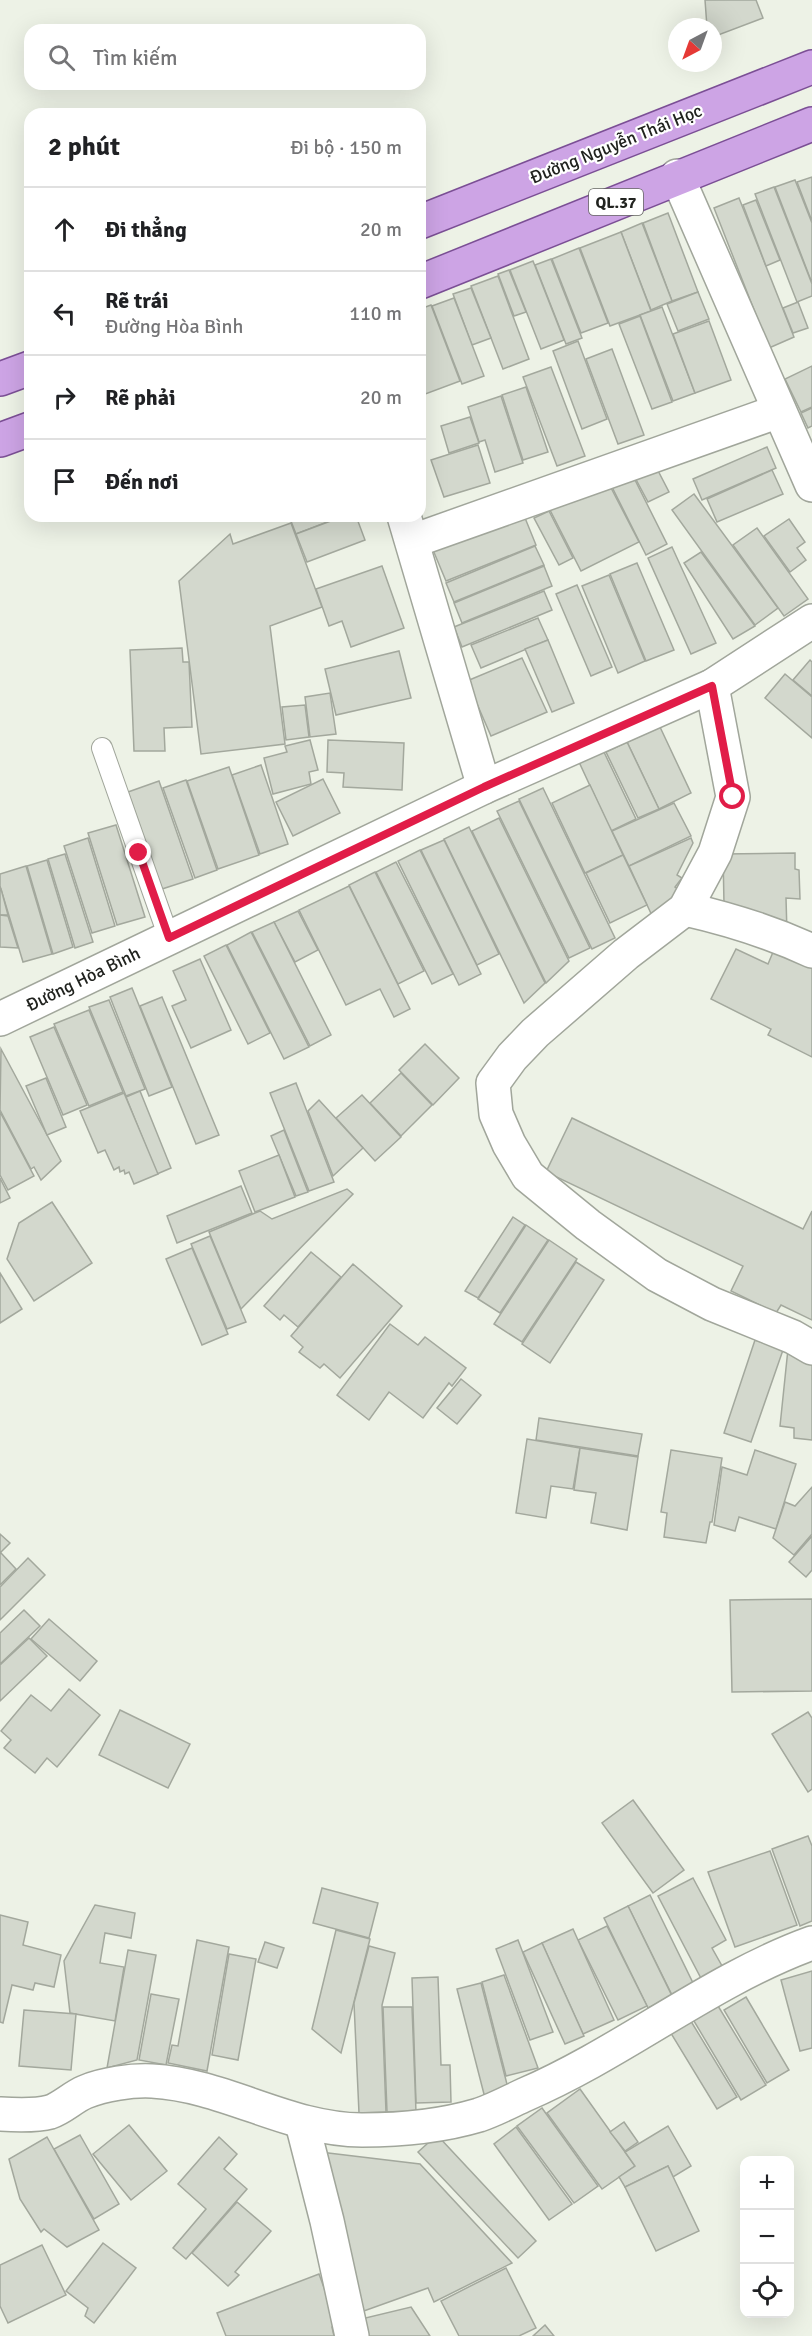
<!DOCTYPE html>
<html lang="vi">
<head>
<meta charset="utf-8">
<style>
	body { margin:0; font-family:Signika,sans-serif; background:#f2f2f2; color:#202124 }
	.controls { position:absolute; right:18px; bottom:18px; display:grid; overflow:hidden; border-radius:12px; box-shadow:0 6px 24px #0002 }
	.controls button { width:54px; height:54px; display:grid; place-items:center; padding:0; border:0; border-bottom:2px solid #e0e0e0; background:#fff; color:#202124; font:30px sans-serif }
	.compass { position:absolute; left:668px; top:18px; width:54px; height:54px; border-radius:50%; background:#fff; box-shadow:0 6px 24px #0002; rotate:221deg }
	.stop { position:absolute; width:18px; height:18px; margin:-14px; border:4px solid #e11d48; border-radius:50%; background:#fff }
	.stop.end { background:#e11d48; border-color:#fff; box-shadow:0 2px 6px #0008 }
	.list { margin:0; padding:0; list-style:none }
	h2 { display:flex; justify-content:space-between; align-items:center; height:78px; margin:0; padding:0 24px; font-size:26px }
	h2 small { font-size:20px; font-weight:400; color:#757577 }
	.list li { display:grid; grid-template-columns:39px 1fr auto; gap:18px; align-items:center; box-sizing:border-box; height:84px; padding:0 24px; border-top:2px solid #e0e0e0 }
	.list b { display:block; font-size:22px; white-space:nowrap }
	.list p { margin:0; font-size:20px; white-space:nowrap; color:#757577 }
	.list em { font-size:20px; font-style:normal; color:#757577 }
	.icon { flex:none; width:33px; height:33px; fill:none; stroke:currentColor; stroke-width:2; stroke-linecap:round; stroke-linejoin:round }
	.map { position:relative; flex:none; width:812px; height:2336px; overflow:hidden }
	.search { position:absolute; background:#fff; box-shadow:0 6px 24px #0002; left:24px; top:24px; width:402px; height:66px; display:flex; align-items:center; gap:15px; box-sizing:border-box; padding:0 21px; border-radius:18px; color:#757577; font-size:22px }
	.panel { position:absolute; background:#fff; box-shadow:0 6px 24px #0002; left:24px; top:108px; width:402px; height:414px; border-radius:18px }
	.map>svg:first-child { display:block }
	.building { fill:#d3d8cd; stroke:#a3a89d; stroke-width:1.5 }
	.lines { fill:none; stroke-linecap:round; stroke-linejoin:round }
	.service-casing { stroke:#a1a69b; stroke-width:22 }
	.minor-casing { stroke:#a1a69b; stroke-width:36 }
	.tertiary-casing { stroke:#a1a69b; stroke-width:36 }
	.primary-casing { stroke:#7b4f95; stroke-width:36 }
	.service { stroke:#fff; stroke-width:20 }
	.minor { stroke:#fff; stroke-width:33 }
	.tertiary { stroke:#fff; stroke-width:33 }
	.primary { stroke:#cda4e5; stroke-width:33 }
	.route { stroke:#e11d48; stroke-width:8 }
	.labels { text-anchor:middle; stroke-width:4.5; stroke-linejoin:round; paint-order:stroke }
	.shield { fill:#fff; stroke:#646562; stroke-width:1.5 }
	.shield-label { font-size:16px; font-weight:bold; fill:#21231f }
	.street-label { font-size:18px; fill:#21231f; stroke:#fff }
</style>
</head>
<body>
<div class="map">
<svg width="812" height="2336" viewBox="0 0 812 2336">
	<rect width="100%" height="100%" fill="#edf2e6"/>
	<g class="building">
		<polygon points="705,0 756,0 763,18 713,37 713,27 707,27"/>
		<polygon points="812,177 812,221 797,182"/>
		<polygon points="795,180 812,223 812,283 775,187"/>
		<polygon points="774,187 812,284 812,296 797,302 755,194"/>
		<polygon points="739,198 794,337 769,348 714,208"/>
		<polygon points="756,200 780,260 766,266 743,205"/>
		<polygon points="668,213 698,292 672,301 643,223"/>
		<polygon points="642,223 672,301 651,310 621,232"/>
		<polygon points="621,232 651,311 610,326 580,248"/>
		<polygon points="579,248 608,323 581,333 552,259"/>
		<polygon points="551,259 582,338 566,344 535,265"/>
		<polygon points="533,261 564,340 541,349 510,270"/>
		<polygon points="509,270 526,312 514,316 498,274"/>
		<polygon points="498,276 529,359 503,369 471,286"/>
		<polygon points="471,288 491,338 472,345 453,294"/>
		<polygon points="698,292 709,319 678,331 667,304"/>
		<polygon points="454,298 484,376 462,384 432,306"/>
		<polygon points="798,302 808,328 793,333 783,308"/>
		<polygon points="431,305 460,381 420,396 420,309"/>
		<polygon points="662,307 695,393 673,401 640,315"/>
		<polygon points="640,316 672,402 652,409 619,324"/>
		<polygon points="709,321 731,380 695,393 673,334"/>
		<polygon points="578,341 607,419 582,429 553,351"/>
		<polygon points="612,349 644,435 618,444 586,359"/>
		<polygon points="812,366 812,407 801,412 785,379"/>
		<polygon points="551,367 585,456 557,466 523,377"/>
		<polygon points="526,387 548,452 523,460 502,395"/>
		<polygon points="501,396 523,463 495,472 485,440 479,442 468,407"/>
		<polygon points="812,408 812,426 808,428 801,413"/>
		<polygon points="470,417 479,443 449,453 441,426"/>
		<polygon points="478,445 490,483 444,497 431,460"/>
		<polygon points="767,447 776,468 702,500 693,479"/>
		<polygon points="653,461 669,492 648,502 632,472"/>
		<polygon points="630,470 667,544 646,555 609,481"/>
		<polygon points="772,470 783,494 717,522 707,499"/>
		<polygon points="608,482 639,542 581,571 550,510"/>
		<polygon points="694,494 778,608 755,625 672,510"/>
		<polygon points="549,511 573,558 559,565 534,518"/>
		<polygon points="523,513 536,545 446,581 433,550"/>
		<polygon points="289,516 343,516 296,534"/>
		<polygon points="344,516 356,516 365,540 307,562 296,534"/>
		<polygon points="789,519 805,542 797,548 806,560 790,572 764,536"/>
		<polygon points="291,523 322,607 270,626 285,744 201,754 179,581 230,534 233,544"/>
		<polygon points="757,528 808,599 784,616 733,545"/>
		<polygon points="535,546 544,565 454,602 446,583"/>
		<polygon points="672,547 716,643 691,654 648,558"/>
		<polygon points="701,552 755,626 733,639 684,563"/>
		<polygon points="637,563 674,650 646,661 610,574"/>
		<polygon points="382,566 404,628 351,647 342,621 329,626 316,589"/>
		<polygon points="544,566 552,586 462,623 454,603"/>
		<polygon points="609,575 645,661 618,673 582,586"/>
		<polygon points="577,585 612,667 591,676 556,594"/>
		<polygon points="544,591 552,610 462,647 454,627"/>
		<polygon points="538,618 548,640 481,668 471,645"/>
		<polygon points="548,640 574,703 552,712 525,649"/>
		<polygon points="182,648 183,662 189,662 192,727 164,728 165,751 134,751 130,650"/>
		<polygon points="399,651 411,698 336,715 325,669"/>
		<polygon points="522,658 547,712 491,736 467,681"/>
		<polygon points="810,660 812,662 812,696 793,680"/>
		<polygon points="785,674 812,697 812,738 765,698"/>
		<polygon points="330,693 336,734 310,737 305,697"/>
		<polygon points="305,705 309,737 286,740 282,707"/>
		<polygon points="660,727 691,793 659,809 627,742"/>
		<polygon points="310,740 318,770 309,772 311,784 273,794 264,758 287,752 285,746"/>
		<polygon points="328,740 404,743 402,790 343,787 344,773 327,772"/>
		<polygon points="627,742 659,809 638,818 606,752"/>
		<polygon points="603,750 636,819 611,831 579,762"/>
		<polygon points="261,765 288,844 260,854 232,775"/>
		<polygon points="229,767 259,855 218,869 187,781"/>
		<polygon points="323,779 340,813 293,836 276,802"/>
		<polygon points="186,780 217,870 195,878 163,788"/>
		<polygon points="159,781 193,879 162,889 128,792"/>
		<polygon points="590,785 623,855 585,873 552,803"/>
		<polygon points="543,788 615,938 592,949 519,799"/>
		<polygon points="519,801 590,948 569,958 497,811"/>
		<polygon points="674,803 691,836 629,866 612,831"/>
		<polygon points="499,818 569,961 546,983 472,831"/>
		<polygon points="116,825 145,917 117,925 88,833"/>
		<polygon points="469,827 545,983 524,1003 444,839"/>
		<polygon points="88,838 115,926 92,933 64,846"/>
		<polygon points="691,838 693,843 677,875 682,878 675,887 680,890 654,920 629,866"/>
		<polygon points="444,840 499,954 477,965 421,850"/>
		<polygon points="420,850 481,974 459,985 398,861"/>
		<polygon points="795,853 795,869 799,870 800,899 786,898 787,933 724,904 723,854"/>
		<polygon points="65,854 93,942 75,948 48,859"/>
		<polygon points="623,855 647,905 610,923 586,873"/>
		<polygon points="47,860 73,947 53,954 27,866"/>
		<polygon points="396,862 453,974 432,984 376,872"/>
		<polygon points="26,866 52,954 23,962 0,886 0,874"/>
		<polygon points="375,872 424,971 398,984 349,885"/>
		<polygon points="349,886 410,1009 394,1017 380,989 346,1005 299,910"/>
		<polygon points="0,889 1,889 8,915 0,915"/>
		<polygon points="298,911 318,950 295,962 274,922"/>
		<polygon points="0,915 8,916 18,948 0,947"/>
		<polygon points="274,922 331,1035 310,1046 252,932"/>
		<polygon points="251,932 309,1047 284,1059 227,945"/>
		<polygon points="226,945 270,1033 248,1044 204,956"/>
		<polygon points="776,945 812,963 812,1057 768,1035 771,1029 711,999 736,949 768,964"/>
		<polygon points="200,959 231,1030 191,1048 172,1006 186,1000 173,971"/>
		<polygon points="132,988 172,1087 149,1096 110,997"/>
		<polygon points="162,997 219,1135 196,1144 140,1006"/>
		<polygon points="109,1000 145,1089 126,1096 89,1007"/>
		<polygon points="89,1010 123,1092 89,1106 54,1024"/>
		<polygon points="54,1027 87,1105 63,1115 30,1037"/>
		<polygon points="425,1044 459,1078 433,1105 399,1070"/>
		<polygon points="1,1049 61,1161 41,1180 34,1167 31,1169 0,1110"/>
		<polygon points="401,1073 432,1105 401,1136 370,1103"/>
		<polygon points="46,1078 66,1127 47,1135 26,1086"/>
		<polygon points="296,1083 334,1182 309,1191 270,1093"/>
		<polygon points="140,1091 171,1168 157,1174 126,1097"/>
		<polygon points="124,1093 158,1174 134,1184 129,1172 125,1174 124,1170 120,1172 119,1167 114,1170 105,1150 98,1153 80,1111"/>
		<polygon points="362,1095 401,1137 375,1161 336,1118"/>
		<polygon points="319,1100 363,1148 333,1176 308,1111"/>
		<polygon points="0,1112 34,1176 8,1190 0,1175"/>
		<polygon points="572,1118 803,1229 812,1211 812,1320 781,1305 776,1313 731,1291 743,1266 546,1172"/>
		<polygon points="284,1130 308,1192 296,1196 271,1136"/>
		<polygon points="279,1155 295,1197 255,1212 239,1171"/>
		<polygon points="0,1178 10,1198 0,1203"/>
		<polygon points="241,1186 252,1213 177,1243 167,1216"/>
		<polygon points="347,1189 353,1194 241,1309 209,1232 260,1211 272,1219"/>
		<polygon points="52,1202 92,1263 34,1301 7,1259 19,1223"/>
		<polygon points="513,1217 525,1225 478,1298 465,1291"/>
		<polygon points="526,1225 548,1240 500,1313 478,1299"/>
		<polygon points="210,1236 246,1322 227,1329 191,1244"/>
		<polygon points="549,1240 577,1259 522,1342 494,1324"/>
		<polygon points="192,1248 228,1334 202,1345 166,1259"/>
		<polygon points="311,1252 341,1277 298,1327 284,1315 280,1320 264,1306"/>
		<polygon points="576,1262 604,1280 550,1363 522,1344"/>
		<polygon points="353,1264 402,1306 340,1378 324,1364 320,1368 299,1352 303,1347 291,1336"/>
		<polygon points="0,1273 22,1309 0,1323"/>
		<polygon points="390,1324 418,1345 425,1337 466,1368 452,1386 449,1383 423,1418 389,1392 369,1420 337,1395"/>
		<polygon points="755,1340 783,1350 751,1442 724,1433"/>
		<polygon points="788,1349 812,1361 812,1440 794,1438 794,1428 780,1426"/>
		<polygon points="461,1379 481,1395 457,1424 437,1408"/>
		<polygon points="539,1418 642,1434 638,1456 536,1440"/>
		<polygon points="527,1439 580,1448 573,1489 551,1486 546,1518 516,1513"/>
		<polygon points="580,1448 638,1457 627,1530 591,1523 596,1493 574,1490"/>
		<polygon points="671,1450 722,1458 712,1522 710,1522 706,1543 664,1537 667,1513 661,1512"/>
		<polygon points="755,1450 796,1464 776,1529 739,1517 735,1531 714,1525 722,1467 747,1475"/>
		<polygon points="812,1487 812,1534 794,1555 773,1538 785,1502 795,1506"/>
		<polygon points="0,1534 10,1543 0,1553"/>
		<polygon points="812,1536 812,1570 806,1577 789,1562"/>
		<polygon points="1,1553 16,1569 0,1585 0,1554"/>
		<polygon points="28,1558 45,1575 0,1620 0,1587"/>
		<polygon points="812,1599 812,1691 732,1692 730,1600"/>
		<polygon points="24,1610 40,1626 0,1664 0,1633"/>
		<polygon points="49,1619 97,1661 80,1681 31,1639"/>
		<polygon points="29,1638 47,1656 0,1701 0,1665"/>
		<polygon points="69,1689 100,1715 57,1767 47,1758 35,1773 4,1748 11,1740 1,1731 31,1695 51,1711"/>
		<polygon points="120,1710 190,1744 168,1788 99,1755"/>
		<polygon points="808,1712 812,1718 812,1789 808,1792 772,1734"/>
		<polygon points="633,1800 684,1870 653,1893 602,1823"/>
		<polygon points="808,1836 812,1846 812,1921 800,1926 772,1849"/>
		<polygon points="770,1851 797,1925 735,1947 708,1872"/>
		<polygon points="693,1878 726,1940 712,1948 726,1973 704,1984 658,1896"/>
		<polygon points="322,1888 378,1903 369,1938 313,1923"/>
		<polygon points="650,1895 694,1985 672,1995 628,1906"/>
		<polygon points="95,1905 135,1913 131,1938 105,1933 100,1963 124,1967 115,2021 70,2013 64,1961"/>
		<polygon points="628,1906 672,1996 648,2008 604,1918"/>
		<polygon points="0,1915 28,1922 23,1945 61,1955 54,1987 35,1983 33,1990 12,1985 3,2023 0,2022"/>
		<polygon points="607,1926 647,2006 618,2020 578,1940"/>
		<polygon points="573,1929 614,2020 583,2034 542,1943"/>
		<polygon points="336,1930 370,1939 341,2053 312,2029"/>
		<polygon points="197,1940 229,1947 207,2071 168,2063 172,2045 178,2046"/>
		<polygon points="518,1940 553,2032 530,2040 496,1949"/>
		<polygon points="265,1942 284,1948 277,1968 258,1962"/>
		<polygon points="542,1943 584,2036 565,2044 523,1952"/>
		<polygon points="369,1946 395,1953 382,2005 386,2112 359,2113 354,2003"/>
		<polygon points="128,1950 156,1955 137,2060 107,2068"/>
		<polygon points="229,1954 256,1959 238,2060 212,2055"/>
		<polygon points="812,1971 812,2048 800,2051 781,1980"/>
		<polygon points="504,1975 538,2068 506,2076 482,1982"/>
		<polygon points="438,1977 441,2065 450,2065 451,2102 416,2103 412,1978"/>
		<polygon points="481,1983 509,2092 485,2098 457,1989"/>
		<polygon points="151,1994 179,1999 166,2065 139,2060"/>
		<polygon points="712,1996 766,2085 741,2100 688,2011"/>
		<polygon points="746,1997 789,2070 767,2083 724,2010"/>
		<polygon points="383,2007 412,2007 416,2112 387,2112"/>
		<polygon points="24,2010 76,2014 71,2070 19,2066"/>
		<polygon points="689,2018 737,2097 717,2109 669,2030"/>
		<polygon points="580,2089 635,2166 602,2189 547,2113"/>
		<polygon points="542,2108 598,2186 574,2203 517,2126"/>
		<polygon points="624,2122 638,2142 625,2151 610,2132"/>
		<polygon points="129,2125 167,2171 131,2200 93,2154"/>
		<polygon points="668,2126 691,2166 673,2177 668,2166 625,2187 619,2177 635,2166 625,2152"/>
		<polygon points="516,2127 572,2204 549,2220 494,2144"/>
		<polygon points="80,2135 119,2204 94,2219 54,2149"/>
		<polygon points="437,2135 536,2241 518,2258 418,2152"/>
		<polygon points="47,2137 99,2230 67,2247 44,2229 41,2232 20,2199 9,2159"/>
		<polygon points="219,2137 237,2154 224,2169 247,2189 186,2259 173,2248 206,2209 178,2184"/>
		<polygon points="320,2152 420,2164 512,2263 434,2302 428,2288 361,2312"/>
		<polygon points="668,2166 699,2231 656,2251 625,2187"/>
		<polygon points="237,2202 271,2231 235,2272 239,2275 228,2286 192,2253"/>
		<polygon points="103,2243 136,2268 94,2323 85,2316 88,2308 66,2291"/>
		<polygon points="42,2245 66,2295 8,2323 0,2306 0,2265"/>
		<polygon points="506,2268 536,2328 519,2336 459,2336 441,2301"/>
		<polygon points="319,2274 338,2326 332,2327 334,2336 226,2336 217,2313"/>
		<polygon points="411,2307 430,2336 361,2336 357,2320"/>
		<polygon points="545,2325 554,2336 533,2336"/>
	</g>
	<g class="lines">
		<defs>
			<polyline id="service" points="102,748 169,938"/>
			<g id="minor">
				<polyline points="677,176 812,485"/>
				<polyline points="404,516 484,787"/>
				<polyline points="413,541 779,411"/>
				<polyline points="712,686 733,797 715,853 685,909 626,954 535,1033 512,1057 493,1083 496,1114 509,1144 528,1176 588,1225 657,1275 712,1304 793,1337 812,1348"/>
				<path d="M685,909C729,919 771,932 812,951"/>
				<path d="M0,2114C15,2115 35,2116 50,2112C62,2108 73,2097 85,2092C104,2084 132,2080 152,2081C226,2085 288,2130 362,2130C401,2130 442,2126 479,2115C494,2110 509,2102 524,2095C624,2052 710,1980 812,1943"/>
				<polyline points="302,2123 327,2221 352,2336"/>
			</g>
			<polyline id="tertiary" points="0,1019 484,787 712,686 812,621"/>
			<g id="primary">
				<polyline points="420,222 812,67"/>
				<polyline points="420,282 812,124"/>
				<polyline points="0,379 30,368"/>
				<polyline points="0,440 30,429"/>
			</g>
		</defs>
		<use href="#service" class="service-casing"/>
		<use href="#minor" class="minor-casing"/>
		<use href="#tertiary" class="tertiary-casing"/>
		<use href="#primary" class="primary-casing"/>
		<use href="#service" class="service"/>
		<use href="#minor" class="minor"/>
		<use href="#tertiary" class="tertiary"/>
		<use href="#primary" class="primary"/>
	</g>
	<g class="lines">
		<polyline class="route" points="139,853 169,938 484,787 712,686 733,797"/>
	</g>
	<g class="labels">
		<rect class="shield" x="589" y="189" width="54" height="26" rx="4.5"/>
		<g class="shield-label">
			<text x="616" y="208">QL.37</text>
		</g>
		<g class="street-label">
			<text transform="translate(616 144) rotate(-22)" y="6">Đường Nguyễn Thái Học</text>
			<text transform="translate(83 979) rotate(-26)" y="6">Đường Hòa Bình</text>
		</g>
	</g>
</svg>
<div class="controls">
<button>+</button>
<button>−</button>
<button><svg class="icon" aria-label="locate" viewBox="0 0 24 24"><circle cx="12" cy="12" r="6"/><path d="M12 2v4M12 18v4M2 12h4M18 12h4"/></svg></button>
</div>
<svg class="compass" viewBox="-18 -18 36 36"><path d="M0-13l5 13h-10z" fill="#e53935"/><path d="M0 13l5-13h-10z" fill="#757577"/></svg>
<div class="stop" style="left:733px;top:797px"></div>
<div class="stop end" style="left:139px;top:853px"></div>
<div class="search"><svg class="icon" aria-label="search" viewBox="0 0 24 24"><circle cx="10" cy="10" r="6"/><path d="M15 15l6 6"/></svg>Tìm kiếm</div>
<section class="panel">
<h2>2 phút<small>Đi bộ · 150 m</small></h2>
<ul class="list">
<li><svg class="icon" aria-label="ahead" viewBox="0 0 24 24"><path d="M12 20V5M6 11l6-6 6 6"/></svg><div><b>Đi thẳng</b></div><em>20 m</em></li>
<li><svg class="icon" aria-label="left" viewBox="0 0 24 24"><path d="M17 20v-9H6M10 6l-5 5 5 5"/></svg><div><b>Rẽ trái</b><p>Đường Hòa Bình</p></div><em>110 m</em></li>
<li><svg class="icon" aria-label="right" viewBox="0 0 24 24"><path d="M7 20v-9h11M14 6l5 5-5 5"/></svg><div><b>Rẽ phải</b></div><em>20 m</em></li>
<li><svg class="icon" aria-label="arrive" viewBox="0 0 24 24"><path d="M6 21V4h12l-3 4 3 4H6"/></svg><div><b>Đến nơi</b></div></li>
</ul>
</section>
</div>
</body>
</html>
